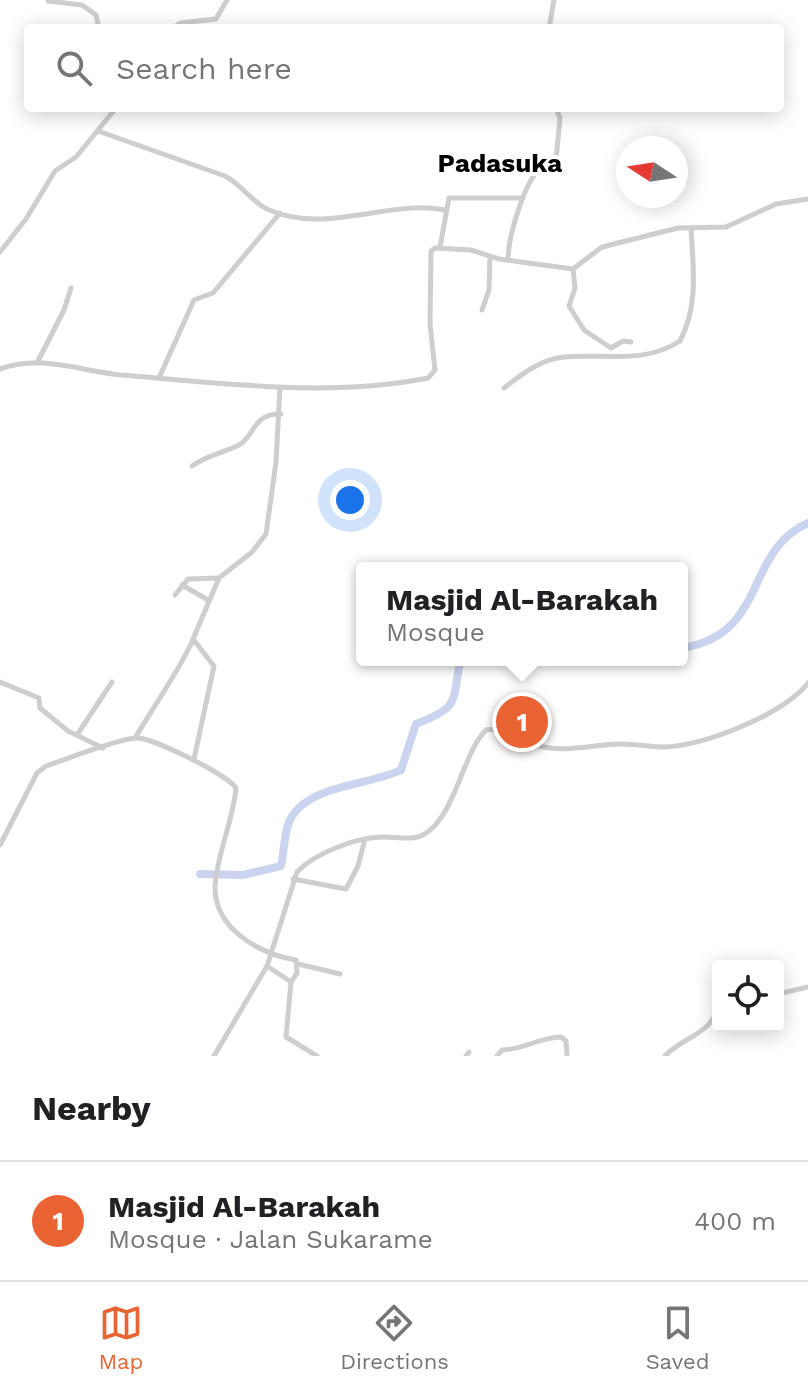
<!DOCTYPE html>
<html lang="en">
<head>
<meta charset="utf-8">
<style>
	body { margin:0; font-family:"Work Sans",sans-serif; background:#f2f2f2; color:#202124 }
	.controls { position:absolute; right:24px; bottom:24px; display:grid; overflow:hidden; border-radius:8px; box-shadow:0 4px 20px #0003 }
	.controls button { width:72px; height:72px; display:grid; place-items:center; padding:0; border:0; border-bottom:2px solid #e0e0e0; background:#fff; color:#202124; font:40px sans-serif }
	.compass { position:absolute; left:616px; top:136px; width:72px; height:72px; border-radius:50%; background:#fff; box-shadow:0 4px 20px #0003; rotate:282deg }
	.you { position:absolute; left:350px; top:500px; width:28px; height:28px; margin:-20px; border:6px solid #fff; border-radius:50%; background:#1a73e8; box-shadow:0 0 0 12px #1a73e833 }
	.badge { display:grid; place-items:center; width:52px; height:52px; border-radius:50%; background:#e96432; color:#fff; font-size:26px; font-weight:700 }
	.pin { position:absolute; translate:-50% -50%; border:4px solid #fff; box-shadow:0 2px 8px #0006 }
	.popup { position:absolute; left:356px; top:562px; width:332px; height:104px; box-sizing:border-box; display:grid; place-content:center; border-radius:8px; background:#fff; filter:drop-shadow(0 2px 6px #0005); font-size:26px; white-space:nowrap; color:#757577 }
	.popup b { font-size:30px; color:#202124 }
	.popup::after { content:''; position:absolute; left:50%; top:100%; margin-left:-16px; border:16px solid transparent; border-top-color:#fff }
	.list { margin:0; padding:0; list-style:none }
	h2 { display:flex; justify-content:space-between; align-items:center; height:104px; margin:0; padding:0 32px; font-size:34px }
	h2 small { font-size:26px; font-weight:400; color:#757577 }
	.list li { display:grid; grid-template-columns:52px 1fr auto; gap:24px; align-items:center; box-sizing:border-box; height:120px; padding:0 32px; border-top:2px solid #e0e0e0 }
	.list b { display:block; font-size:30px; white-space:nowrap }
	.list p { margin:0; font-size:26px; white-space:nowrap; color:#757577 }
	.list em { font-size:26px; font-style:normal; color:#757577 }
	.icon { flex:none; width:44px; height:44px; fill:none; stroke:currentColor; stroke-width:2; stroke-linecap:round; stroke-linejoin:round }
	.map { position:relative; flex:none; width:808px; height:1056px; overflow:hidden }
	.search { position:absolute; background:#fff; box-shadow:0 4px 20px #0003; left:24px; right:24px; top:24px; height:88px; display:flex; align-items:center; gap:20px; box-sizing:border-box; padding:0 28px; border-radius:8px; color:#757577; font-size:30px }
	.sheet { height:224px; background:#fff }
	nav { display:flex; justify-content:space-around; align-items:center; box-sizing:border-box; height:112px; border-top:2px solid #e0e0e0; background:#fff; font-size:22px; color:#757577 }
	nav a { display:grid; justify-items:center; gap:4px }
	nav .on { color:#e96432 }
	.map>svg:first-child { display:block }
	.lines { fill:none; stroke-linecap:round; stroke-linejoin:round }
	.river { stroke:#cbd4ee; stroke-width:8 }
	.minor { stroke:#cecece; stroke-width:5 }
	.labels { text-anchor:middle; stroke-width:8; stroke-linejoin:round; paint-order:stroke }
	.quarter-label { font-size:26px; font-weight:bold; fill:#000; stroke:#fff }
</style>
</head>
<body>
<div class="map">
<svg width="808" height="1056" viewBox="0 0 808 1056">
	<rect width="100%" height="100%" fill="#fff"/>
	<g class="lines">
		<g class="river">
			<path d="M682,648C769,634 743,552 808,523"/>
			<path d="M200,874L243,875L281,866C284,852 284,835 289,822C306,784 369,786 401,770L416,724C460,707 452,703 460,662L464,660"/>
		</g>
		<g class="minor">
			<polyline points="48,1 82,5 96,15 99,28"/>
			<polyline points="173,28 180,23 216,19 227,0"/>
			<polyline points="549,28 554,0"/>
			<path d="M98,131L225,176C242,185 254,204 269,210C327,235 387,199 445,210"/>
			<polyline points="440,247 449,198 523,198"/>
			<polyline points="0,252 26,219 55,171 76,157 116,108"/>
			<path d="M508,260C508,239 524,178 544,165C548,162 552,162 556,160L560,118L556,108"/>
			<polyline points="573,269 575,288 569,306 584,330 611,348 623,341 631,342"/>
			<polyline points="482,310 489,290 490,257"/>
			<polyline points="37,363 64,310 71,288"/>
			<path d="M0,369C39,354 81,371 121,375C224,383 327,398 428,378L435,370L430,324L431,251L435,248L471,250L499,259L573,269L602,247L678,228L726,227L776,204L808,199"/>
			<polyline points="159,378 194,300 213,293 280,213"/>
			<path d="M504,388C522,374 541,359 564,357C605,353 643,365 680,341C699,305 693,267 691,228"/>
			<path d="M192,466C207,455 223,453 239,445C253,438 254,412 281,414"/>
			<polyline points="182,585 208,600"/>
			<polyline points="175,595 188,579 219,578"/>
			<polyline points="0,682 39,698 40,708 68,731 103,748"/>
			<polyline points="77,735 112,682"/>
			<path d="M135,738C154,706 177,674 193,640"/>
			<polyline points="194,759 214,666 193,639 219,578 252,552 266,534 276,462 280,387"/>
			<path d="M0,845L37,773L46,766C67,759 117,739 136,738C152,737 228,775 236,788C233,821 217,854 215,886C214,929 260,954 296,960L297,973L291,982"/>
			<polyline points="293,879 346,889 358,866 365,839"/>
			<polyline points="298,964 340,974"/>
			<polyline points="267,966 291,982 286,1037 317,1056"/>
			<polyline points="778,994 808,987"/>
			<path d="M214,1056L267,966L297,872C315,853 355,838 381,837C394,836 412,841 423,835C455,818 462,754 486,730C506,725 525,744 543,747C567,752 593,745 617,744C633,743 649,747 665,747C705,746 783,714 808,683"/>
			<polyline points="466,1056 469,1052"/>
			<path d="M497,1056L502,1050C523,1050 540,1037 561,1037L566,1041L567,1056"/>
			<path d="M665,1056C682,1037 711,1035 718,1007"/>
		</g>
	</g>
	<g class="labels">
		<g class="quarter-label">
			<text x="500" y="172">Padasuka</text>
		</g>
	</g>
</svg>
<div class="controls">
<button><svg class="icon" aria-label="locate" viewBox="0 0 24 24"><circle cx="12" cy="12" r="6"/><path d="M12 2v4M12 18v4M2 12h4M18 12h4"/></svg></button>
</div>
<svg class="compass" viewBox="-18 -18 36 36"><path d="M0-13l5 13h-10z" fill="#e53935"/><path d="M0 13l5-13h-10z" fill="#757577"/></svg>
<div class="you"></div>
<div class="pin badge" style="left:522px;top:722px">1</div>
<div class="popup"><b>Masjid Al-Barakah</b>Mosque</div>
<div class="search"><svg class="icon" aria-label="search" viewBox="0 0 24 24"><circle cx="10" cy="10" r="6"/><path d="M15 15l6 6"/></svg>Search here</div>
</div>
<section class="sheet">
<h2>Nearby<small></small></h2>
<ul class="list">
<li><span class="badge">1</span><div><b>Masjid Al-Barakah</b><p>Mosque · Jalan Sukarame</p></div><em>400 m</em></li>
</ul>
</section>
<nav>
<a class="on"><svg class="icon" aria-label="map" viewBox="0 0 24 24"><path d="M3 6l6-2 6 2 6-2v14l-6 2-6-2-6 2zM9 4v14M15 6v14"/></svg>Map</a>
<a><svg class="icon" aria-label="directions" viewBox="0 0 24 24"><path d="M12 3l9 9-9 9-9-9zM9 14v-3h6M13 9l2 2-2 2"/></svg>Directions</a>
<a><svg class="icon" aria-label="saved" viewBox="0 0 24 24"><path d="M7 4h10v16l-5-4-5 4z"/></svg>Saved</a>
</nav>
</body>
</html>
